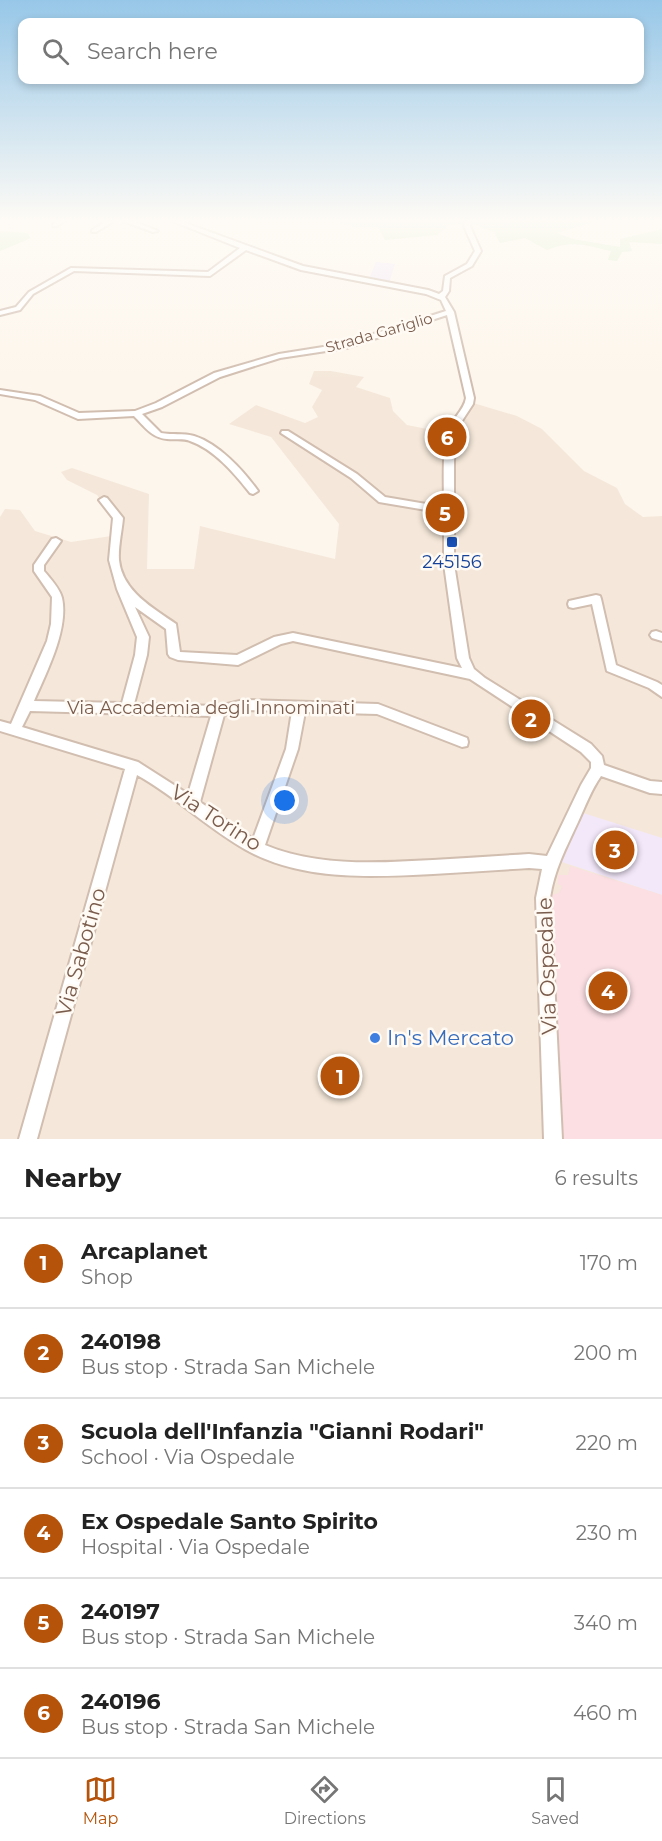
<!DOCTYPE html>
<html lang="en">
<head>
<meta charset="utf-8">
<style>
	body { margin:0; font-family:Montserrat,sans-serif; background:#f2f2f2; color:#222 }
	.you { position:absolute; left:285px; top:801px; width:21px; height:21px; margin:-15px; border:4px solid #fff; border-radius:50%; background:#1a73e8; box-shadow:0 0 0 9px #1a73e833 }
	.badge { display:grid; place-items:center; width:39px; height:39px; border-radius:50%; background:#b45309; color:#fff; font-size:20px; font-weight:700 }
	.pin { position:absolute; translate:-50% -50%; border:3px solid #fff; box-shadow:0 2px 6px #0006 }
	.list { margin:0; padding:0; list-style:none }
	h2 { display:flex; justify-content:space-between; align-items:center; height:78px; margin:0; padding:0 24px; font-size:26px }
	h2 small { font-size:20px; font-weight:400; color:#767676 }
	.list li { display:grid; grid-template-columns:39px 1fr auto; gap:18px; align-items:center; box-sizing:border-box; height:90px; padding:0 24px; border-top:2px solid #e0e0e0 }
	.list b { display:block; font-size:22px; white-space:nowrap }
	.list p { margin:0; font-size:20px; white-space:nowrap; color:#767676 }
	.list em { font-size:20px; font-style:normal; color:#767676 }
	.icon { flex:none; width:33px; height:33px; fill:none; stroke:currentColor; stroke-width:2; stroke-linecap:round; stroke-linejoin:round }
	.map { position:relative; flex:none; width:662px; height:1139px; overflow:hidden }
	.search { position:absolute; background:#fff; box-shadow:0 3px 9px #0003; left:18px; right:18px; top:18px; height:66px; display:flex; align-items:center; gap:15px; box-sizing:border-box; padding:0 21px; border-radius:12px; color:#767676; font-size:22px }
	.sheet { height:618px; background:#fff }
	nav { display:flex; justify-content:space-around; align-items:center; box-sizing:border-box; height:84px; border-top:2px solid #e0e0e0; background:#fff; font-size:16px; color:#767676 }
	nav a { display:grid; justify-items:center; gap:3px }
	nav .on { color:#b45309 }
	.map>svg:first-child { display:block }
	.residential { fill:#f5e8da }
	.education { fill:#f3e8fa }
	.medical { fill:#fbdfe3 }
	.green { fill:#d8ecc9 }
	.lines { fill:none; stroke-linecap:round; stroke-linejoin:round }
	.minor-casing { stroke:#d1beb0; stroke-width:4 }
	.minor { fill:#fff; fill-rule:evenodd }
	.transit-dot { fill:#1a4fb4; stroke:#fffaf3; stroke-width:2 }
	.shop-dot { fill:#3f7fe0; stroke:#fffaf3; stroke-width:2 }
	.labels { text-anchor:middle; stroke-width:5; stroke-linejoin:round; paint-order:stroke }
	.far-street-label { font-size:15px; fill:#7a5c4d; stroke:#fffaf3 }
	.transit-label { font-size:18px; fill:#164399; stroke:#fffaf3 }
	.street-label { font-size:18px; fill:#7a5c4d; stroke:#fffaf3 }
	.near-street-label { font-size:21px; fill:#7a5c4d; stroke:#fffaf3 }
	.near-shop-label { font-size:21px; fill:#366cbe; stroke:#fffaf3; text-anchor:start }
</style>
</head>
<body>
<div class="map">
<svg width="662" height="1139" viewBox="0 0 662 1139">
	<rect width="100%" height="100%" fill="#fdf6ec"/>
	<polygon class="residential" points="314,371 331,371 364,377 356,387 390,398 393,411 407,425 448,433 454,417 470,402 517,416 542,429 584,471 617,488 625,504 643,517 662,516 662,1139 0,1139 0,517 5,509 20,510 35,531 71,542 111,536 114,517 97,495 67,480 61,472 72,468 149,494 147,569 194,569 200,526 335,559 339,524 271,437 229,424 256,405 305,423 318,417 312,407 322,390 309,384"/>
	<g class="education">
		<polygon points="376,262 395,264 389,283 369,279"/>
		<polygon points="583,813 662,838 662,895 562,862"/>
	</g>
	<polygon class="medical" points="570,866 662,895 662,1139 559,1139 549,896 559,893 562,886 558,884 558,875 568,875"/>
	<g class="green">
		<polygon points="334,221 464,221 463,224 450,224 437,235 385,240 378,227 352,227"/>
		<path d="M473,221H597L557,233L573,239L620,247V239L662,229V244L629,242L632,251L622,252L617,261L608,260L611,251C584,245 573,240 547,250L525,238L500,243L494,232L472,223Z"/>
		<polygon points="0,231 27,233 31,238 0,251"/>
	</g>
	<g class="lines">
		<defs>
			<g id="minor">
				<polygon points="58,221 65,221 57,226 53,226 53,224"/>
				<polygon points="107,221 114,221 96,232 92,232 92,230"/>
				<polygon points="123,221 132,221 158,231 153,232"/>
				<path d="M172,221H180L303,266L428,290L439,294L443,291L445,276L467,264L475,251L464,226L465,221H471L470,226L481,251L472,266L450,278L449,291L445,297L454,312L474,398L473,404L456,430L454,461V564L469,658L474,669L485,678L591,744L602,756L604,765L650,781L662,782V794L650,793L601,776C591,790 585,807 578,822C566,848 554,870 550,898L562,1139H544L536,898L542,869L529,868C497,870 465,872 433,874C372,877 306,881 250,852C209,830 177,797 137,775L37,1139H19L125,769L0,731V721L11,724L47,641L51,624L52,597L34,571V565L52,539L56,538L61,541L44,565V571C50,578 60,589 62,598C69,629 46,673 34,701L122,703L135,655L137,637L117,589L109,560L113,518L99,500L104,497L107,498L123,518C122,531 118,547 119,560C122,591 153,608 176,624L180,652L237,655L274,637L293,633L462,668L457,658L444,564V513L379,502L351,478L281,433L282,431H288L357,474L385,497L444,507C444,487 442,450 448,431C451,419 464,411 466,398L447,315L346,348L280,358L220,377L162,407L142,414L161,433C172,435 183,433 194,436C219,444 243,470 258,491L253,494L250,493C235,474 214,449 190,441C183,438 175,440 167,439C152,438 144,426 134,416L78,419L35,400L0,394V390L40,396L79,413L135,411L156,403L214,373L279,354L342,344L446,311L441,300L426,294L301,270L246,250L210,276L74,271L33,294L20,310L0,315V311L16,307L29,292L71,268L208,272L240,248ZM135,607L166,629L168,654L170,657L178,660L238,665L281,644L293,641L470,679L581,752L591,762V768L581,785L547,856L529,854C497,856 465,858 433,860C377,863 318,867 265,845L298,749L305,712L377,714L462,747L467,746L468,742L467,738L378,704L244,700L219,706L134,704L147,655L149,637ZM244,710L292,711L286,749L253,839L200,802L224,715ZM30,711L211,716L188,794L138,762L22,727Z"/>
				<polygon points="596,595 600,596 601,599 616,665 657,682 662,685 662,697 649,688 607,671 592,604 573,608 569,607 568,604 569,601"/>
				<polygon points="656,631 662,633 662,641 652,638 650,635 652,632"/>
			</g>
		</defs>
		<use href="#minor" class="minor-casing"/>
		<use href="#minor" class="minor"/>
	</g>
	<linearGradient id="sky" x2="0" y2="1"><stop stop-color="#97c7e8"/><stop offset="0.58" stop-color="#fefbf6"/><stop offset="1" stop-color="#fefbf6" stop-opacity="0"/></linearGradient>
	<rect width="662" height="380" fill="url(#sky)"/>
	<rect class="transit-dot" x="446" y="536" width="12" height="12" rx="3"/>
	<circle class="shop-dot" cx="375" cy="1038" r="6"/>
	<g class="labels">
		<g class="far-street-label">
			<text transform="translate(379 333) rotate(-16)" y="5">Strada Gariglio</text>
		</g>
		<g class="transit-label">
			<text x="452" y="568">245156</text>
		</g>
		<g class="street-label">
			<text x="211" y="714">Via Accademia degli Innominati</text>
		</g>
		<g class="near-street-label">
			<text transform="translate(216 818) rotate(33)" y="7">Via Torino</text>
			<text transform="translate(81 952) rotate(-74)" y="7">Via Sabotino</text>
			<text transform="translate(547 966) rotate(-92)" y="7">Via Ospedale</text>
		</g>
		<g class="near-shop-label">
			<text x="387" y="1045">In's Mercato</text>
		</g>
	</g>
</svg>
<div class="you"></div>
<div class="pin badge" style="left:340px;top:1076px">1</div>
<div class="pin badge" style="left:531px;top:719px">2</div>
<div class="pin badge" style="left:615px;top:850px">3</div>
<div class="pin badge" style="left:608px;top:991px">4</div>
<div class="pin badge" style="left:445px;top:513px">5</div>
<div class="pin badge" style="left:447px;top:437px">6</div>
<div class="search"><svg class="icon" aria-label="search" viewBox="0 0 24 24"><circle cx="10" cy="10" r="6"/><path d="M15 15l6 6"/></svg>Search here</div>
</div>
<section class="sheet">
<h2>Nearby<small>6 results</small></h2>
<ul class="list">
<li><span class="badge">1</span><div><b>Arcaplanet</b><p>Shop</p></div><em>170 m</em></li>
<li><span class="badge">2</span><div><b>240198</b><p>Bus stop · Strada San Michele</p></div><em>200 m</em></li>
<li><span class="badge">3</span><div><b>Scuola dell'Infanzia &quot;Gianni Rodari&quot;</b><p>School · Via Ospedale</p></div><em>220 m</em></li>
<li><span class="badge">4</span><div><b>Ex Ospedale Santo Spirito</b><p>Hospital · Via Ospedale</p></div><em>230 m</em></li>
<li><span class="badge">5</span><div><b>240197</b><p>Bus stop · Strada San Michele</p></div><em>340 m</em></li>
<li><span class="badge">6</span><div><b>240196</b><p>Bus stop · Strada San Michele</p></div><em>460 m</em></li>
</ul>
</section>
<nav>
<a class="on"><svg class="icon" aria-label="map" viewBox="0 0 24 24"><path d="M3 6l6-2 6 2 6-2v14l-6 2-6-2-6 2zM9 4v14M15 6v14"/></svg>Map</a>
<a><svg class="icon" aria-label="directions" viewBox="0 0 24 24"><path d="M12 3l9 9-9 9-9-9zM9 14v-3h6M13 9l2 2-2 2"/></svg>Directions</a>
<a><svg class="icon" aria-label="saved" viewBox="0 0 24 24"><path d="M7 4h10v16l-5-4-5 4z"/></svg>Saved</a>
</nav>
</body>
</html>
